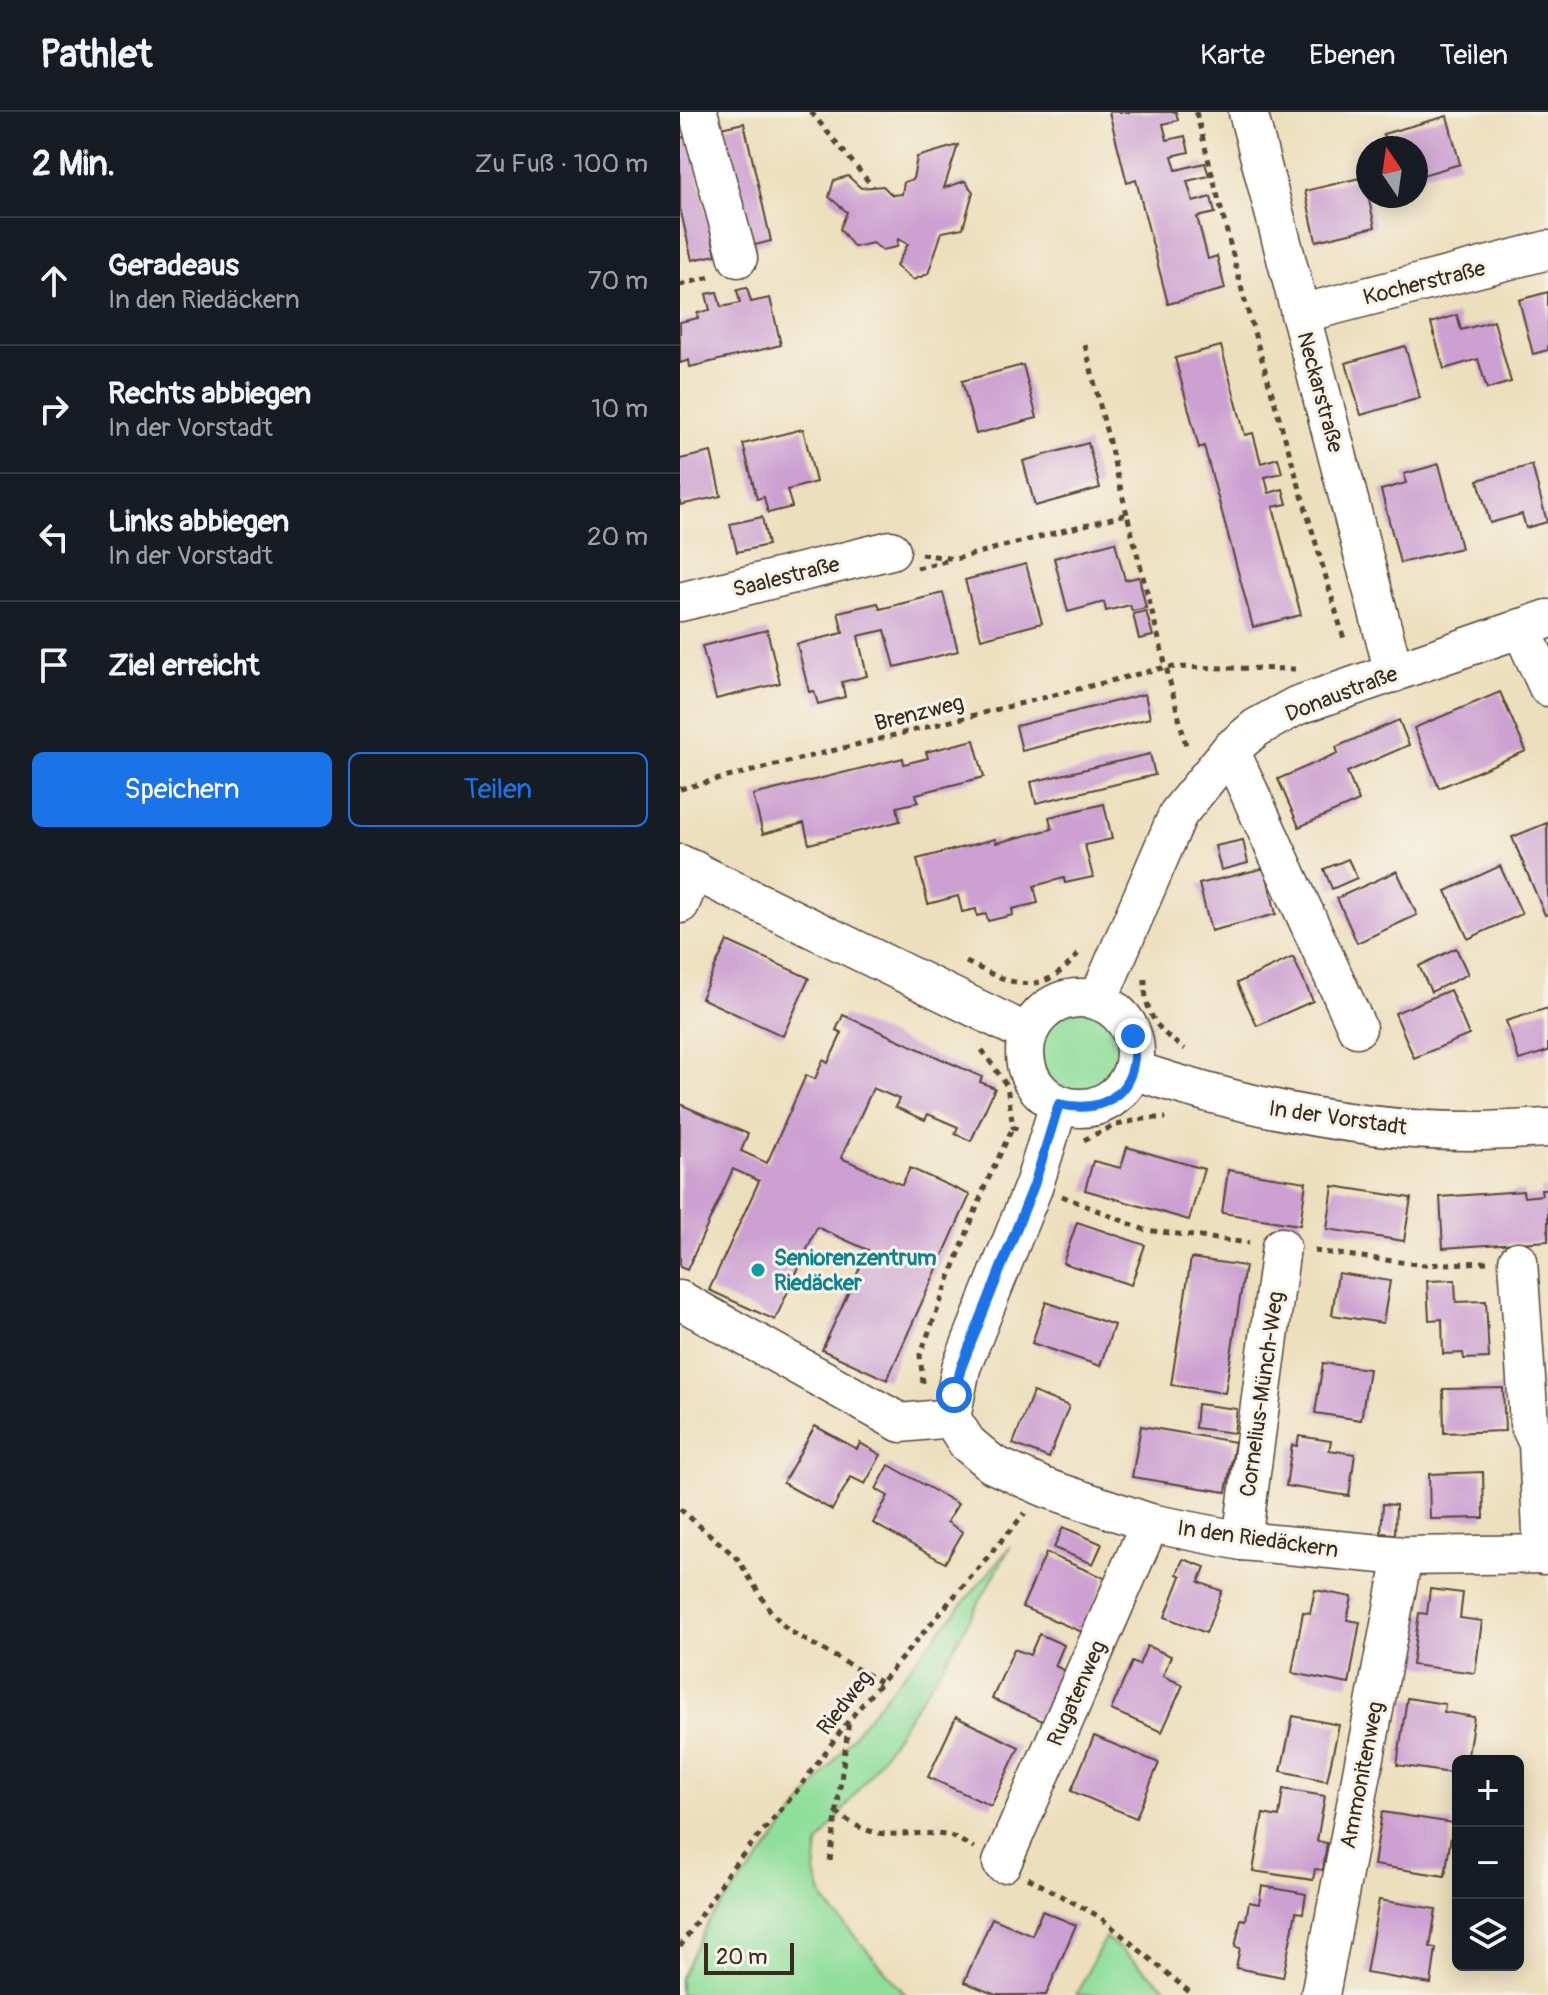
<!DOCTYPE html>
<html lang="de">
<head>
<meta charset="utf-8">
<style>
	body { margin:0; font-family:Pangolin,sans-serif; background:#20242c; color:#f1f3f6 }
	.controls { position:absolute; right:24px; bottom:24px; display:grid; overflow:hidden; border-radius:12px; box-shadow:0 4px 20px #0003 }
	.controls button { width:72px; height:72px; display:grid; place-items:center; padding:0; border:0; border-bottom:2px solid #363941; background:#171b24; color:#f1f3f6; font:40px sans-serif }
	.compass { position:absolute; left:676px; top:24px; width:72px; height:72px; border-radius:50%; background:#171b24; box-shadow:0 4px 20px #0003; rotate:347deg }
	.scale { position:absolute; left:24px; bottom:20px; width:90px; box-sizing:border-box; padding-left:8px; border:4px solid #3b2a1e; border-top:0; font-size:22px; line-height:28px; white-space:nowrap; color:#3b2a1e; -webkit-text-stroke:6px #f7f3e8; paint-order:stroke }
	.stop { position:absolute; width:24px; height:24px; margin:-18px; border:6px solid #1a73e8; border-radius:50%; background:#fff }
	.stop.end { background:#1a73e8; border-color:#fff; box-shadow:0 2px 8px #0008 }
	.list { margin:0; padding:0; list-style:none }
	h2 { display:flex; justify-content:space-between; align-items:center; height:104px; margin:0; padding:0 32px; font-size:34px }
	h2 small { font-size:26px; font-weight:400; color:#9ea1a6 }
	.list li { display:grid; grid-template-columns:52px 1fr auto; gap:24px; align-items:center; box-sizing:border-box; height:128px; padding:0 32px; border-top:2px solid #363941 }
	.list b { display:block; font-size:30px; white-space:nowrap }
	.list p { margin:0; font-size:26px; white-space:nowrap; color:#9ea1a6 }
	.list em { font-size:26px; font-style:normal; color:#9ea1a6 }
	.actions { display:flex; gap:16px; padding:24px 32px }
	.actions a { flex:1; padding:18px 0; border:2px solid #1a73e8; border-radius:12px; text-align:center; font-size:28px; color:#1a73e8 }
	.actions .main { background:#1a73e8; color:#fff }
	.icon { flex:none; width:44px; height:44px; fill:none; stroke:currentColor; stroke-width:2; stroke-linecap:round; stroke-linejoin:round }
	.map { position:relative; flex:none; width:868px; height:1883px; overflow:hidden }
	header { display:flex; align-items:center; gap:48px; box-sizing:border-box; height:112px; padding:0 40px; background:#171b24; border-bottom:2px solid #363941 }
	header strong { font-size:38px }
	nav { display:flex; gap:44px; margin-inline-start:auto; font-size:28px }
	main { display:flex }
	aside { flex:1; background:#171b24 }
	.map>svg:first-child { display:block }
	.green { fill:#90de9b; stroke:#66845c; stroke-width:2 }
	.building { fill:#cca0d1 }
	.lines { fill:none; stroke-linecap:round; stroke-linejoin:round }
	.minor-casing { stroke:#564536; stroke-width:41 }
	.path { stroke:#564536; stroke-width:5; stroke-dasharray:6 6; stroke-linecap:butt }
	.minor { stroke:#fff; stroke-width:38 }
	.route { stroke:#1a73e8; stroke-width:10 }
	.culture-dot { fill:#0f9aa8; stroke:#f7f3e8; stroke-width:3 }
	.labels { text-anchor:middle; stroke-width:6; stroke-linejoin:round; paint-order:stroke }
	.street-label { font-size:22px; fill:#3b2a1e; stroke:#f7f3e8 }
	.culture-label { font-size:22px; font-weight:bold; fill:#0d838f; stroke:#f7f3e8; text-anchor:start }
</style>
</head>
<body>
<header>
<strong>Pathlet</strong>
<nav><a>Karte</a><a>Ebenen</a><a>Teilen</a></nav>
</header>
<main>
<aside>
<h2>2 Min.<small>Zu Fuß · 100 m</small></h2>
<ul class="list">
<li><svg class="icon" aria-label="ahead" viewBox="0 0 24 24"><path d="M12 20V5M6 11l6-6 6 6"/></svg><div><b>Geradeaus</b><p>In den Riedäckern</p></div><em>70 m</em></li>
<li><svg class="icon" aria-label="right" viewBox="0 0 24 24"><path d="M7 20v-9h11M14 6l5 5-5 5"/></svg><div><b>Rechts abbiegen</b><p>In der Vorstadt</p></div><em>10 m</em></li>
<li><svg class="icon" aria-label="left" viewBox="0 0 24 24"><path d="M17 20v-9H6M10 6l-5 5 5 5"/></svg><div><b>Links abbiegen</b><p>In der Vorstadt</p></div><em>20 m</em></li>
<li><svg class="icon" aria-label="arrive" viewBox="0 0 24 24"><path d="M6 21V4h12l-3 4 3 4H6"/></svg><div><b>Ziel erreicht</b></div></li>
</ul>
<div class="actions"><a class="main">Speichern</a><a>Teilen</a></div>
</aside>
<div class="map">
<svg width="868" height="1883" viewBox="0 0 868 1883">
	<rect width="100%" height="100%" fill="#f7f3e8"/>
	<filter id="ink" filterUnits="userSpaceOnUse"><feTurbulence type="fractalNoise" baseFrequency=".0125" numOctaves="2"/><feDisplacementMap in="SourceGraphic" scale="16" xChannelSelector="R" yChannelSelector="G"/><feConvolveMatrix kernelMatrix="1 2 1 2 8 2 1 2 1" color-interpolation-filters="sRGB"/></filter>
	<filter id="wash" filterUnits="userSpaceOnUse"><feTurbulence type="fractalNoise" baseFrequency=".006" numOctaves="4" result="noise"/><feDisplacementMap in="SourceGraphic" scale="32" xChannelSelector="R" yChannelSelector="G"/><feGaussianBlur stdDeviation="1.8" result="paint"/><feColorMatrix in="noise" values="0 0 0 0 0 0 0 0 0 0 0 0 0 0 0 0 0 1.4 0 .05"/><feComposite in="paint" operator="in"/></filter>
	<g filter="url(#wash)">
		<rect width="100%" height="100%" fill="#eddfbd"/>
		<g class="green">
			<circle cx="402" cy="939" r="41"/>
			<polygon points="331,1434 268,1545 193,1658 138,1733 135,1762 145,1790 226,1883 0,1883 0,1865 30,1807 79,1749 177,1618"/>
			<polygon points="425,1825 495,1883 396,1883"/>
		</g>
		<g id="blocks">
			<g class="building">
				<polygon points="429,0 496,0 498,8 483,12 487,28 505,24 509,40 492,44 496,58 525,51 529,64 507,69 513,90 531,85 535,101 517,105 528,147 537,144 545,177 488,192 456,68 447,71"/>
				<polygon points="767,4 780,52 736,65 736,36 707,36 703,22"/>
				<polygon points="64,11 91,129 67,135 40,16"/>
				<polygon points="9,24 36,143 12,148 0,96 0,26"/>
				<polygon points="278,33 264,76 285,69 293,80 283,116 262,120 248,162 233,168 216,154 228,132 218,127 217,135 202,138 193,131 174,135 160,117 167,100 149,85 154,68 168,64 181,76 203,74 212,83 222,82 224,70 233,67 237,45"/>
				<polygon points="684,65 695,115 636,129 625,79"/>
				<polygon points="67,176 71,190 90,186 101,233 10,255 9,248 0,251 0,210 18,206 17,201 30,198 26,182 37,180 41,195 60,191 57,178"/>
				<polygon points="868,180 868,238 853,242 839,188"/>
				<polygon points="777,203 781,218 814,209 831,270 807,277 798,247 764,257 751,211"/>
				<polygon points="541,234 565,323 573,321 581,351 598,346 602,361 585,365 589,381 603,377 607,392 593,395 621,503 573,515 524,334 519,336 495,246"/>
				<polygon points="725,234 740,286 681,303 666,251"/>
				<polygon points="343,253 357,306 296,322 282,269"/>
				<polygon points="123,317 136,370 107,378 112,395 88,401 84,385 77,387 63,332"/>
				<polygon points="408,331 420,376 355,394 343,349"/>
				<polygon points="31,340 41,384 0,393 0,347"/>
				<polygon points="759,352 781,436 720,451 701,378 726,371 724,362"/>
				<polygon points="852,353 867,410 846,416 842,402 810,411 798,368"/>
				<polygon points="82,405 88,433 57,440 50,412"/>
				<polygon points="435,430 445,468 459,465 466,496 452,499 450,493 426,499 424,490 388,500 374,446"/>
				<polygon points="346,452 362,511 301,527 285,468"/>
				<polygon points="263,481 278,539 215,555 205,518 178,524 187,564 162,570 165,585 138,592 134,579 129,580 117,532 163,521 158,500 198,491 200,497"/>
				<polygon points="466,499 473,524 459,527 453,502"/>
				<polygon points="87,518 100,571 36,587 22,534"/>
				<polygon points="820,580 846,639 759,676 734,616"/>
				<polygon points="465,582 470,606 342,639 336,614"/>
				<polygon points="719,608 729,633 667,660 679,689 619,715 598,667 658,641 656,635"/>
				<polygon points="294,628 304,665 236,682 238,690 217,695 220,709 129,732 124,711 83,722 73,683 223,646 224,652 248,646 246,640"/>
				<polygon points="470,642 475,663 356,691 351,670"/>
				<polygon points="424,692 432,727 405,733 413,765 385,771 384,766 354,774 358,791 332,797 333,803 308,809 306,802 297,804 296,797 282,800 278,784 248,792 237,747 315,727 316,731 372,717 369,705"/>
				<polygon points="867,711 868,802 865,803 832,725"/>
				<polygon points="563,728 568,751 541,758 535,734"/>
				<polygon points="668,747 677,766 652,777 644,757"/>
				<polygon points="820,754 842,802 788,827 766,779"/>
				<polygon points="585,756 596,802 531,819 519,772"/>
				<polygon points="717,759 737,803 677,831 657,786"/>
				<polygon points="47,829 129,866 103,924 21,886"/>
				<polygon points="776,836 788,862 751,880 739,854"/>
				<polygon points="613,845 633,889 577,914 557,871"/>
				<polygon points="770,878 789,923 734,946 715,901"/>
				<polygon points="868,896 868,939 839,948 826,909"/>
				<polygon points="163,903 302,965 300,970 315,976 291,1029 275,1022 278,1015 248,1002 245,1008 215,995 219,987 193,976 161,1046 222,1073 230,1056 290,1083 207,1268 142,1238 188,1138 137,1115 95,1208 29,1178 79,1069 53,1057 7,1158 0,1155 0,992 68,1022 61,1039 87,1051 126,963 135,967 143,948 148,951 162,921 156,918"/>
				<polygon points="447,1035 524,1057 509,1108 405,1078 413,1049 441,1056"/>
				<polygon points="548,1058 626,1070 620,1113 542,1101"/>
				<polygon points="653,1074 731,1086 724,1129 647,1117"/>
				<polygon points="861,1077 868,1077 868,1129 763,1136 760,1085 843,1079 844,1085 862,1083"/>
				<polygon points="397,1110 465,1133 451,1173 383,1151"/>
				<polygon points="511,1146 565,1154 545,1281 491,1273"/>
				<polygon points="658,1161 710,1169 703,1211 652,1203"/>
				<polygon points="775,1168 776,1190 806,1189 809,1246 784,1247 783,1241 763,1242 762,1207 749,1208 747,1169"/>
				<polygon points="366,1190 434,1213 420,1254 352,1231"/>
				<polygon points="643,1251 689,1257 681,1308 635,1301"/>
				<polygon points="823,1276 825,1319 764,1321 763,1277"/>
				<polygon points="353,1280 389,1294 369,1346 333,1332"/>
				<polygon points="517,1292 557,1297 554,1321 515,1316"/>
				<polygon points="135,1314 177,1337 180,1331 201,1343 185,1372 171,1365 152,1398 103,1371"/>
				<polygon points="461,1314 555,1330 546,1380 452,1365"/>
				<polygon points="619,1324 651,1329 649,1338 675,1342 669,1384 606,1374 612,1333 617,1334"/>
				<polygon points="209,1353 278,1392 267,1410 283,1420 265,1451 193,1411 208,1384 196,1377"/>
				<polygon points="803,1360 804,1406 750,1407 749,1362"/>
				<polygon points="703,1392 716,1393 715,1422 701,1421"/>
				<polygon points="383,1415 422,1432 413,1452 374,1436"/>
				<polygon points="366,1441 425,1466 402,1520 342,1495"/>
				<polygon points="503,1447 525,1455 519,1470 542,1479 526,1521 485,1505 501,1464 497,1462"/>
				<polygon points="750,1477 783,1481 780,1506 802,1509 795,1561 732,1553 739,1501 747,1502"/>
				<polygon points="635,1478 672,1485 667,1508 680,1510 669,1572 612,1561 623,1500 630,1501"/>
				<polygon points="359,1522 384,1533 375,1554 386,1559 365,1610 312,1587 334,1537 350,1543"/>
				<polygon points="467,1534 491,1544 483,1564 503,1573 482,1620 431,1598 452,1550 459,1553"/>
				<polygon points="727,1586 765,1592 764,1600 794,1605 787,1649 778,1649 778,1662 717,1653"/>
				<polygon points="613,1604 659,1613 647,1669 601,1659"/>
				<polygon points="276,1605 339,1635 311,1694 248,1665"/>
				<polygon points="414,1624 479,1651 456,1706 391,1679"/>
				<polygon points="603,1677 645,1684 637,1729 647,1731 643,1758 635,1757 633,1768 573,1759 583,1702 599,1705"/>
				<polygon points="702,1700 773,1711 765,1764 694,1753"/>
				<polygon points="582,1774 626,1782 623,1801 616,1800 603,1865 556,1856 560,1836 555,1835 561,1807 566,1808 569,1790 579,1792"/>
				<polygon points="699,1788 756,1797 750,1835 756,1836 751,1872 686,1861"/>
				<polygon points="362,1799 396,1813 366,1883 316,1883 284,1870 312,1806 352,1823"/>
			</g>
		</g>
	</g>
	<g filter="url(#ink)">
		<use href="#blocks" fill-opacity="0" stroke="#564536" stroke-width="2"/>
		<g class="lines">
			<defs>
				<g id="minor">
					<polyline points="18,0 58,146"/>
					<polyline points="568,0 714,561"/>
					<polyline points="620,202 868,138"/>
					<polyline points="0,490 211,438"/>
					<polyline points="841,516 868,575"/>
					<polyline points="550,638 677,916"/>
					<polyline points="0,752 347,921"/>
					<polyline points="0,792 14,758"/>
					<circle cx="400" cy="941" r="55"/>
					<polyline points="418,888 498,702 550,638 576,616 616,594 868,507"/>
					<path d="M453,958C562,994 679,1020 795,1019C819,1019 844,1017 868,1016"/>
					<polyline points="379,992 354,1073 281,1256 271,1306 287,1331 312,1352 366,1376 470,1411 562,1429 723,1444 868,1442"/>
					<polyline points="838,1149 849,1312 858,1331 863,1443"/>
					<polyline points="0,1188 221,1311 271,1306"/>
					<polyline points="562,1429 601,1135"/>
					<polyline points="322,1751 470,1411"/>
					<polyline points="640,1883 723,1444"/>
				</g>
			</defs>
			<use href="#minor" class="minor-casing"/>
			<g class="path">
				<polyline points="131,0 193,75"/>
				<polyline points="516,0 564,186 664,527"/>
				<polyline points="0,173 34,164"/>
				<polyline points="405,233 447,402"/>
				<polyline points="241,442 275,447 447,402 507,637"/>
				<polyline points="237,456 270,448"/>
				<polyline points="0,677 486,555 615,557"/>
				<path d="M286,850C322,866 350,886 385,856C391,851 396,843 402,838"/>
				<path d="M465,867C464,901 477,919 505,937"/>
				<polyline points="302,938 327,974 333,1015 338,1017"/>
				<path d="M404,1028C429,1014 457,1005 486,1006"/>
				<polyline points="382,1084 465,1118 569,1131"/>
				<polyline points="634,1139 744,1153 807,1150"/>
				<polyline points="243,1271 240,1243 305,1074 333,1015"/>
				<polyline points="0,1397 57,1446 91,1500 108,1518 200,1570"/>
				<path d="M156,1700C198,1734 219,1717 265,1723C275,1724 285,1732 294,1736"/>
				<polyline points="150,1749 169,1609"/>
				<polyline points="348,1766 420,1805 513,1883"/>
				<polyline points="0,1835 49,1759 116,1680 169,1608 345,1401"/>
			</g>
			<use href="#minor" class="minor"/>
		</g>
	</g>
	<g class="lines" filter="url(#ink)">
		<path class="route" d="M274,1283L281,1256L354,1073L379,992C429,1004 461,975 453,924"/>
	</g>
	<circle class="culture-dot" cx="78" cy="1158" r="8"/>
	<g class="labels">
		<g class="street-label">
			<text transform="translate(744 170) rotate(-14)" y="8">Kocherstraße</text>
			<text transform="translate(641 280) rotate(75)" y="8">Neckarstraße</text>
			<text transform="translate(106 464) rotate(-14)" y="8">Saalestraße</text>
			<text transform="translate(661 581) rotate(-21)" y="8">Donaustraße</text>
			<text transform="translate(239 600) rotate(-14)" y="8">Brenzweg</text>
			<text transform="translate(658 1005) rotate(8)" y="8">In der Vorstadt</text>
			<text transform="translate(581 1282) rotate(-82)" y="8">Cornelius-Münch-Weg</text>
			<text transform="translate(578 1426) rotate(8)" y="8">In den Riedäckern</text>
			<text transform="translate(396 1581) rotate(-66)" y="8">Rugatenweg</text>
			<text transform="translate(164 1590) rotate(-52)" y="8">Riedweg</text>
			<text transform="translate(681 1663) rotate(-79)" y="8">Ammonitenweg</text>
		</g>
		<g class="culture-label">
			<text x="94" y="1153">Seniorenzentrum<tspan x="94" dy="25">Riedäcker</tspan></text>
		</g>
	</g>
</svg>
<div class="controls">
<button>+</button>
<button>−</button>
<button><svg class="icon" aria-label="layers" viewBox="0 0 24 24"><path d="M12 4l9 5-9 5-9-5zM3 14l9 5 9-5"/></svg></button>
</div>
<svg class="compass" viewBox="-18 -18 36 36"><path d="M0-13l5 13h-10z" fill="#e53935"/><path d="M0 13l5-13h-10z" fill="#9ea1a6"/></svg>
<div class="scale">20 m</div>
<div class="stop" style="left:274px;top:1283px"></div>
<div class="stop end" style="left:453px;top:924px"></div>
</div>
</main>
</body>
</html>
